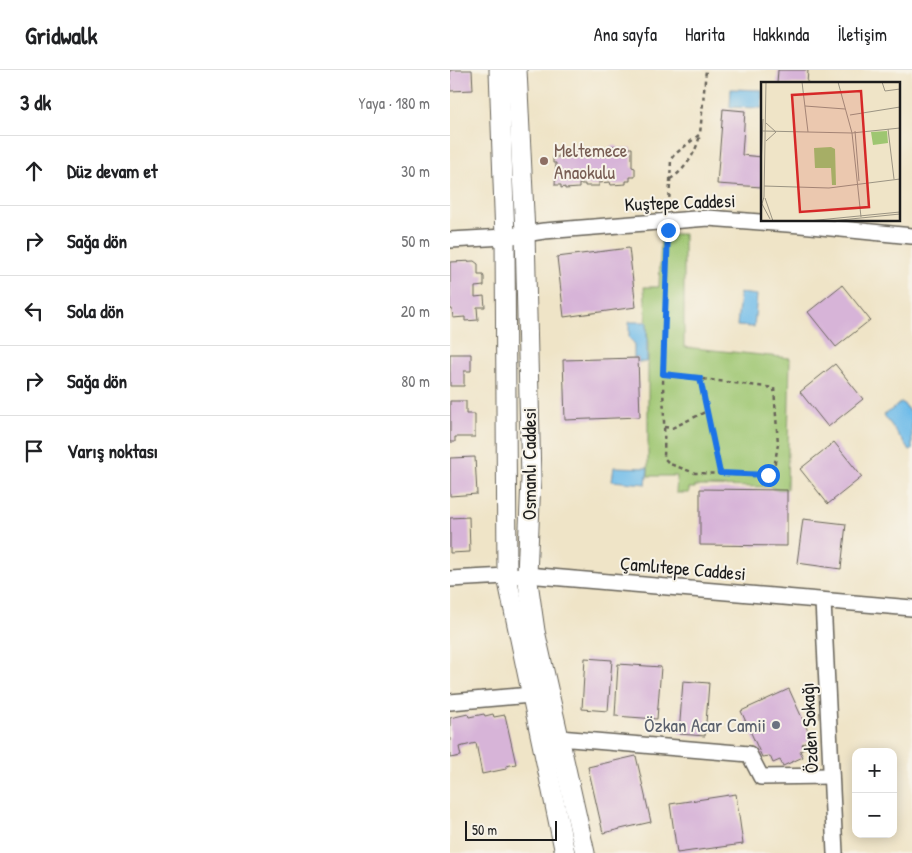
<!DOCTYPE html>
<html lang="tr">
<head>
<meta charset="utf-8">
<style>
	body { margin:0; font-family:"Patrick Hand",sans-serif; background:#f6f6f6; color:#202124 }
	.controls { position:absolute; right:15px; bottom:15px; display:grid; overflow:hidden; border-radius:10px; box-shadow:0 2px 12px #0003 }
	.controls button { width:45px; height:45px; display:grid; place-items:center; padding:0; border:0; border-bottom:1px solid #e0e0e0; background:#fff; color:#202124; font:25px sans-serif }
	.scale { position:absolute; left:15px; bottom:12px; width:92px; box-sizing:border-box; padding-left:5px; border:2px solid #1c1c1c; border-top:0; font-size:14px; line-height:18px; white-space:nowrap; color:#1c1c1c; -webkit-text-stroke:4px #f7f3e8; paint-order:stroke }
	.stop { position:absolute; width:15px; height:15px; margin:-11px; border:4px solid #1a73e8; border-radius:50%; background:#fff }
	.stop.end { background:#1a73e8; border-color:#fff; box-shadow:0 1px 5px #0008 }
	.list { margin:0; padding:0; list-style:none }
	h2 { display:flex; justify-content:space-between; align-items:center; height:65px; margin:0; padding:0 20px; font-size:21px }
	h2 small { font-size:16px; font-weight:400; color:#757577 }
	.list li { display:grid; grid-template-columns:32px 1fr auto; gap:15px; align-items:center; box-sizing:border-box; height:70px; padding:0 20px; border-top:1px solid #e0e0e0 }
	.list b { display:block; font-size:19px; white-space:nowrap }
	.list em { font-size:16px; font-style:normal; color:#757577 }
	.icon { flex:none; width:28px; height:28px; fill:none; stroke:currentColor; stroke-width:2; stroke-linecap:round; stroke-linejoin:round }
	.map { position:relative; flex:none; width:462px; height:783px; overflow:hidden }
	header { display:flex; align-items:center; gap:30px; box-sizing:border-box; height:70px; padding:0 25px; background:#fff; border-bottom:1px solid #e0e0e0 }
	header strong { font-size:24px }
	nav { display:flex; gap:28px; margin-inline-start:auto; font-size:18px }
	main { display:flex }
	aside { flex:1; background:#fff }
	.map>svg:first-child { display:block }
	.green { fill:#9ec671; stroke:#5d7146 }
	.water { fill:#70bce9; stroke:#466c82 }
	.building { fill:#d7b4d8 }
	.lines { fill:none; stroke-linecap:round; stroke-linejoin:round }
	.minor-casing { stroke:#666258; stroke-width:18 }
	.major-casing { stroke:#666258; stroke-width:21 }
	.path { stroke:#666258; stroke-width:2.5; stroke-dasharray:4 4; stroke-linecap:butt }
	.minor { stroke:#fff; stroke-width:15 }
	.major { stroke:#fff; stroke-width:19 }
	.route { stroke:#1a73e8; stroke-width:6 }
	.education-dot { fill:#8d6e63; stroke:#f7f3e8; stroke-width:2 }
	.worship-dot { fill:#6b7280; stroke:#f7f3e8; stroke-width:2 }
	.labels { text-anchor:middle; stroke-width:4; stroke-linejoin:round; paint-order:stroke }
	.education-label { font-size:19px; fill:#785e54; stroke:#f7f3e8; text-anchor:start }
	.street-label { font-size:19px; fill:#1c1c1c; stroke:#f7f3e8 }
	.worship-label { font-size:19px; fill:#5b616d; stroke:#f7f3e8; text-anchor:end }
	.inset-road { fill:none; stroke:#9b9483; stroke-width:1 }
	.view { fill:#d62828; fill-opacity:0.15; stroke:#d62828; stroke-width:2.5 }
	.inset-edge { fill:none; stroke:#1c1c1c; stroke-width:2.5 }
</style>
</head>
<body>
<header>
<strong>Gridwalk</strong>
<nav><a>Ana sayfa</a><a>Harita</a><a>Hakkında</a><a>İletişim</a></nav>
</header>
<main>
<aside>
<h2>3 dk<small>Yaya · 180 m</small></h2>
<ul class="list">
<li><svg class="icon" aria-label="ahead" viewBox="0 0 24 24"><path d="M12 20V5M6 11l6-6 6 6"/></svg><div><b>Düz devam et</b></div><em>30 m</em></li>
<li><svg class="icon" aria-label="right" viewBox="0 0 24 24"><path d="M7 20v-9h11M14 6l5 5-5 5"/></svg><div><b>Sağa dön</b></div><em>50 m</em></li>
<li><svg class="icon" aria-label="left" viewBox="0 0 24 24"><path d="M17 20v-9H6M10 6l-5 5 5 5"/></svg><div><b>Sola dön</b></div><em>20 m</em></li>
<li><svg class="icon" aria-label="right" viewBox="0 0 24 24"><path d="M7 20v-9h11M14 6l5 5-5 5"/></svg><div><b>Sağa dön</b></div><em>80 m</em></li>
<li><svg class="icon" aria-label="arrive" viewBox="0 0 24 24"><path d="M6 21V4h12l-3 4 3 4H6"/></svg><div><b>Varış noktası</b></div></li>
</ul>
</aside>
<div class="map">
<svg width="462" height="783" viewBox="0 0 462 783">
	<rect width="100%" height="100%" fill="#f7f3e8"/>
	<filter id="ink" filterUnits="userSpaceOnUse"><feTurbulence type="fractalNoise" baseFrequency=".02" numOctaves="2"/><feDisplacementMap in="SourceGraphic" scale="10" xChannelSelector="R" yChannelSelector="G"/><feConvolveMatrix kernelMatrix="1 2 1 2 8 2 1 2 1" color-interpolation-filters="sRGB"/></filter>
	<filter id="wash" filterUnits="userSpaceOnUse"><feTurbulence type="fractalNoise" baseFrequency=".0096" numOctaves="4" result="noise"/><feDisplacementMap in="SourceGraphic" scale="20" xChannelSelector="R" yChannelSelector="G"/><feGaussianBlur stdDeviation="1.12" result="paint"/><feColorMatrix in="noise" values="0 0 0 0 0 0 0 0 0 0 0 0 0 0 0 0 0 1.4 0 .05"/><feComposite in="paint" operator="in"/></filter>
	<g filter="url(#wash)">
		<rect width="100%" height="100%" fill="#efe4c7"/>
		<polygon class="green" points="211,164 234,164 234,277 340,288 337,419 326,420 320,417 245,416 245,418 239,418 239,423 226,423 227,406 198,406 198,272 194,217 209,217"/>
		<g class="water">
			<polygon points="281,19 312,20 312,38 280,37"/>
			<polygon points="290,223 307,225 304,257 287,256"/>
			<polygon points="179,252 197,252 197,292 188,292 188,288 184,288 184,273 179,268"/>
			<polygon points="452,332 462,345 462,380 460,381 434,345"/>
			<polygon points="164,397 198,398 196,414 162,411"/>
		</g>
		<g id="blocks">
			<g class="building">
				<polygon points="0,0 22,0 23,20 0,21"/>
				<polygon points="328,0 358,0 357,14 327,14"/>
				<polygon points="273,39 295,41 292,85 312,87 312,117 267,114"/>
				<polygon points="160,76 167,76 167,78 182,78 182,97 185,98 185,107 180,107 180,111 176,111 176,114 161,115 160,112 149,113 149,116 135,116 135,114 129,114 129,118 115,119 115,117 111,118 111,115 105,115 106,93 103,93 103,87 109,87 109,83 113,83 113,80 124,80 124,82 132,82 131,78 142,78 143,81 160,80"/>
				<polygon points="179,178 186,237 114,247 107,187"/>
				<polygon points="24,191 28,194 28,205 33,205 34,207 34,216 25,217 25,227 34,226 35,237 27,237 28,250 15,251 15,247 3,248 2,239 0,239 0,192"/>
				<polygon points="392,215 420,250 386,277 358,242"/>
				<polygon points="0,284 21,284 21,301 14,301 14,316 0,316"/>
				<polygon points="188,288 190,347 115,350 113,290"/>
				<polygon points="385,294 413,329 378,357 350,322"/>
				<polygon points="0,331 16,331 16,344 25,344 25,367 5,367 5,372 0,372"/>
				<polygon points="384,372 412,407 378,434 350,399"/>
				<polygon points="25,387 27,424 0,426 0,388"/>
				<polygon points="250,419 337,420 337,476 250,475"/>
				<polygon points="19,447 20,482 0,483 0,448"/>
				<polygon points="353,449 396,454 391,499 347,493"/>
				<polygon points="135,588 162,590 158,641 132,639"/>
				<polygon points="168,594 211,597 207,649 165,646"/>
				<polygon points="233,611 259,613 255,666 229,664"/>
				<polygon points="339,619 362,670 352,674 354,679 350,681 353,687 333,696 330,690 323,693 320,686 312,687 291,641"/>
				<polygon points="18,644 19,647 34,644 35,646 43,644 44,647 55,645 66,694 56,696 56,699 32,704 26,673 9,677 11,686 0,688 0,648"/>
				<polygon points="186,686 201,752 153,763 138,697"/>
				<polygon points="286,724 293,774 227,783 220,734"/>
			</g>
		</g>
	</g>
	<g filter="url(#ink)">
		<use href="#blocks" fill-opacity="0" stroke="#666258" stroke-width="1"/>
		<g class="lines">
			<defs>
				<g id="minor">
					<polyline points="0,170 55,167 94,161 258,148 351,155 462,166"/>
					<polyline points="0,509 77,505 462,538"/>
					<polyline points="373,531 385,783"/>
					<polyline points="0,632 81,625"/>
					<polyline points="109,668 299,684 311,707 381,706"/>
				</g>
				<g id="major">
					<polyline points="49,0 55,167 57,507 115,783"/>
					<polyline points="67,0 75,163 81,409 77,505 85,561 135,783"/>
				</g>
			</defs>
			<use href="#minor" class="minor-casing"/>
			<use href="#major" class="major-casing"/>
			<g class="path">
				<path d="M220,109C235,101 247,81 250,64"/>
				<polyline points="219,136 221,89 224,85 250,64 256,0"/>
				<path d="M213,304L324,318L328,374L324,398L318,405L245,403L220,394L214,388C215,360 213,332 213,304V299L218,164"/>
				<polyline points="250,308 270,403"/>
				<polyline points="214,357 222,358 257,341"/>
			</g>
			<use href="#minor" class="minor"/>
			<use href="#major" class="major"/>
		</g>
	</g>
	<g class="lines" filter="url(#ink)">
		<polyline class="route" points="218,160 213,304 250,308 270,403 318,405"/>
	</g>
	<circle class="education-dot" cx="94" cy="91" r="5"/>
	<circle class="worship-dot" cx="326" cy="655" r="5"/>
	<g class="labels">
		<g class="education-label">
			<text x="104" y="87">Meltemece<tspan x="104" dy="22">Anaokulu</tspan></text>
		</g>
		<g class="street-label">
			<text transform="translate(230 132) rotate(-2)" y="7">Kuştepe Caddesi</text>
			<text transform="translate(79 394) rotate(-90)" y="7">Osmanlı Caddesi</text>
			<text transform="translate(233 498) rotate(5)" y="7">Çamlıtepe Caddesi</text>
			<text transform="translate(359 658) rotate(-93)" y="7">Özden Sokağı</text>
		</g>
		<g class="worship-label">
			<text x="316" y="662">Özkan Acar Camii</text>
		</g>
	</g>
	<g transform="translate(311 12)">
		<rect width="139" height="139" fill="#efe4c7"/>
		<path d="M126,49L127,61L112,63L110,50ZM70,65L74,67L75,103H71L70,86H54L53,66Z" fill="#9ec671"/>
		<path class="inset-road" d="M41,0L47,50M77,0L91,51L100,135M121,0L124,9L139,7M44,24L84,27M89,33L139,25M127,47L133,97M2,49L91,51L139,46M94,49L98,99M5,59L15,50L5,41M0,85L2,37M3,104L68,106L139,97M4,116L12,139M1,122L9,137M0,125L3,115L5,0M47,139L139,130M70,139L139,132"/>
		<path class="view" d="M100,9L108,125L39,130L31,13Z"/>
		<rect width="139" height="139" class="inset-edge"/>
	</g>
</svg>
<div class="controls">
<button>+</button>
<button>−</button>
</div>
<div class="scale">50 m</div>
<div class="stop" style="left:318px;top:405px"></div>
<div class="stop end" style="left:218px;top:160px"></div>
</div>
</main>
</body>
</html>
